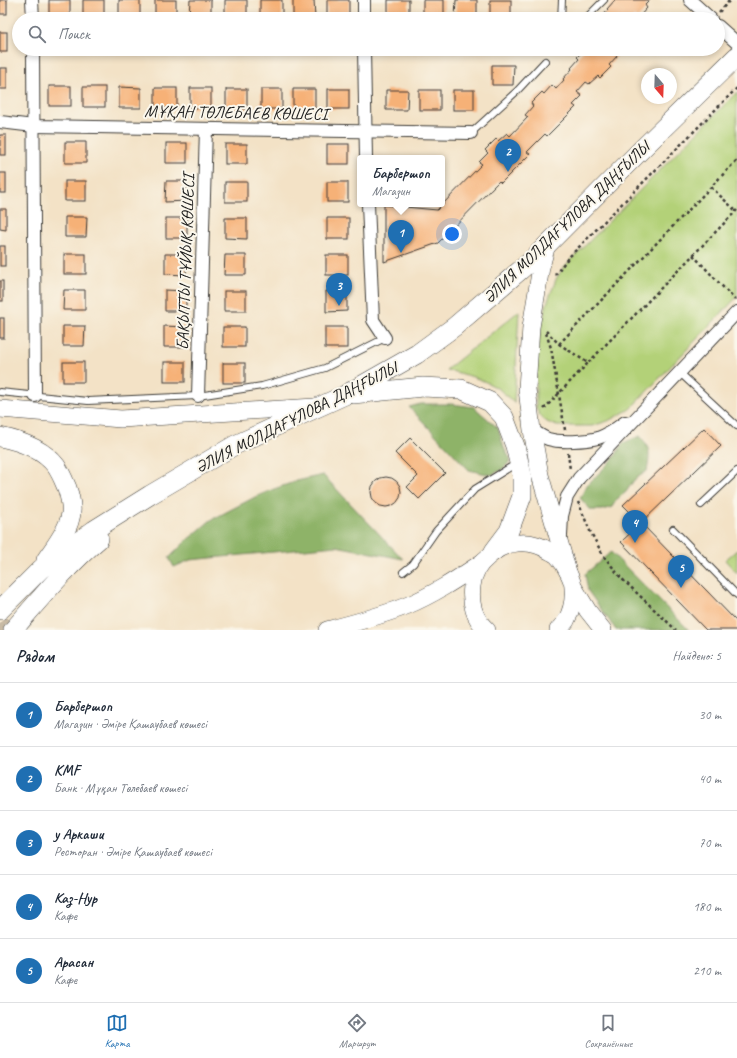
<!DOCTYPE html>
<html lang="ru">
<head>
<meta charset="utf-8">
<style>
	body { margin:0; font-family:Caveat,sans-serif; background:#f2f2f3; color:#1f2937 }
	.compass { position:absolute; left:641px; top:68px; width:36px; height:36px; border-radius:50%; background:#fff; box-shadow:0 2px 6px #0003; rotate:161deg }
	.you { position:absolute; left:452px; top:234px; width:14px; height:14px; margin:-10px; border:3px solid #fff; border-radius:50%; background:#1a73e8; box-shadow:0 0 0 6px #1a73e833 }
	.badge { display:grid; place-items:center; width:26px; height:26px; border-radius:50%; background:#1f6fb2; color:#fff; font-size:13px; font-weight:700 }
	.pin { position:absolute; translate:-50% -33px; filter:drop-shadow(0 1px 2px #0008) }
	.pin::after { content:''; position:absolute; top:21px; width:14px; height:12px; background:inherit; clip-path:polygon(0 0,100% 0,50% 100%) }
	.popup { position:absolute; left:357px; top:155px; width:88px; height:52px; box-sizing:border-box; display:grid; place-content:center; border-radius:4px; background:#fff; filter:drop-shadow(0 1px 3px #0005); font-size:13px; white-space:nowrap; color:#747a83 }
	.popup b { font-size:15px; color:#1f2937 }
	.popup::after { content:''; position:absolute; left:50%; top:100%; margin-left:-8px; border:8px solid transparent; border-top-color:#fff }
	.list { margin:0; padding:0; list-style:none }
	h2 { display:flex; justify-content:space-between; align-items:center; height:52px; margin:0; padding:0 16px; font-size:17px }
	h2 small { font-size:13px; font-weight:400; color:#747a83 }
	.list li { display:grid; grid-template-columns:26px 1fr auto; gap:12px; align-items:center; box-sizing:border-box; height:64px; padding:0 16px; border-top:1px solid #e0e1e3 }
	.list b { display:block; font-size:15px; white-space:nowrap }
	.list p { margin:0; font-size:13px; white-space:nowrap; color:#747a83 }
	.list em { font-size:13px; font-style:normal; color:#747a83 }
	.icon { flex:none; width:22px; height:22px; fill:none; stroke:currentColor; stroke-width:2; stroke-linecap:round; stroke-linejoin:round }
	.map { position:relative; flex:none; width:737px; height:630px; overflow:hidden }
	.search { position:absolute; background:#fff; box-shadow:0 2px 6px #0003; left:12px; right:12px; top:12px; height:44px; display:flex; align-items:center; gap:10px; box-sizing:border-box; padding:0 14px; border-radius:22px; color:#747a83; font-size:15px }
	.sheet { height:372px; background:#fff }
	nav { display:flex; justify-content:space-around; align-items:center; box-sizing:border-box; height:56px; border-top:1px solid #e0e1e3; background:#fff; font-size:11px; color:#747a83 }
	nav a { display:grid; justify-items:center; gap:2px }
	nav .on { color:#1f6fb2 }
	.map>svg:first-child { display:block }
	.green { fill:#b3d178; stroke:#68764a }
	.forest { fill:#8eb368; stroke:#556842 }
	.building { fill:#f6b177 }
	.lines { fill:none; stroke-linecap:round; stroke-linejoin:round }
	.secondary-tunnel { stroke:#c8baa4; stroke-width:17; stroke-dasharray:17 8; stroke-linecap:butt }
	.service-casing { stroke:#3c3a36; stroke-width:8 }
	.minor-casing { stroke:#3c3a36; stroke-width:14 }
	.secondary-casing { stroke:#3c3a36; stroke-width:18 }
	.primary-casing { stroke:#3c3a36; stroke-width:20 }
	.path { stroke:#3c3a36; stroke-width:2.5; stroke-dasharray:3 3; stroke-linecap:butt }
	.service { stroke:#fff; stroke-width:6 }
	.minor { stroke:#fff; stroke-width:12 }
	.secondary { stroke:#fff; stroke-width:17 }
	.primary { stroke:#fff; stroke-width:19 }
	.labels { text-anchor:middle; stroke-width:4; stroke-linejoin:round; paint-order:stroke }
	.street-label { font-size:17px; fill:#1c1c1c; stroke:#fbf7ec }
</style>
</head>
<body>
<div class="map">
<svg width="737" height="630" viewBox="0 0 737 630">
	<rect width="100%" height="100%" fill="#fbf7ec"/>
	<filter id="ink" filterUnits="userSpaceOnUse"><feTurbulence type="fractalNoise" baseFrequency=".025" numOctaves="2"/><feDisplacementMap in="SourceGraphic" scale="8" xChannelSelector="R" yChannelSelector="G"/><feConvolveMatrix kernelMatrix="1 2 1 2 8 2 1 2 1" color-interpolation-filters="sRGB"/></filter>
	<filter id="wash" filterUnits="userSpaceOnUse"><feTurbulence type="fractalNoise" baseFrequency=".012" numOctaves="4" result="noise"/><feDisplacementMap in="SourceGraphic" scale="16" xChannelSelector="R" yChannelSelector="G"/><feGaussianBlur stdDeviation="0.9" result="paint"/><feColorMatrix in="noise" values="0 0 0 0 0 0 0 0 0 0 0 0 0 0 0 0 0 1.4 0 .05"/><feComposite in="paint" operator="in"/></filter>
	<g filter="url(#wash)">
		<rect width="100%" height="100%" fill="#f3e2c6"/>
		<g class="green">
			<polygon points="737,92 737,297 630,409 608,421 592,426 557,426 547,422 539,415 536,407 536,365 540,331 547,303 557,277 566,265"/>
			<path d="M519,311L514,403C509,399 505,394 500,390C484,379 465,374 446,370Z"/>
			<polygon points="737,550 737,573 725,560"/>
		</g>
		<g class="forest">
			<polygon points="421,404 451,404 474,407 498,428 504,448 511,460 503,469 491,475 469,470 409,407"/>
			<path d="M640,436C651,449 650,455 647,471L634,480L626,492L617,499L612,507L602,510H591L580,498L587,485L614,458L623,443Z"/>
			<polygon points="323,475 403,559 336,546 190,560 174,567 169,558 186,541 211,520 255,497 274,489 297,481"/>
			<polygon points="611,552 689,630 616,630 588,591 585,574"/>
		</g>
		<g id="blocks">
			<g class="building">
				<rect x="0" y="0" width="7" height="14"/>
				<rect x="49" y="0" width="21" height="15"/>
				<rect x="83" y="0" width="21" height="16"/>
				<rect x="119" y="0" width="21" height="16"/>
				<rect x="155" y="0" width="21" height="17"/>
				<polygon points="190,0 211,0 211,17 189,17"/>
				<polygon points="225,0 247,0 247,18 225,17"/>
				<rect x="260" y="0" width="22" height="18"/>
				<polygon points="293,0 314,0 315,18 293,18"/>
				<rect x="327" y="0" width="22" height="18"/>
				<rect x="388" y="0" width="21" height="18"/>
				<rect x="423" y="0" width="21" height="18"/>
				<polygon points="456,0 477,0 477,19 455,18"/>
				<rect x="490" y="0" width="21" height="18"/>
				<polygon points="615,0 650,0 645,5 647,8 637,19 634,16 632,19 600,19 608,10 607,9"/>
				<rect x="0" y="32" width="7" height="20"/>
				<polygon points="585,49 619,49 615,53 617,56 609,65 611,67 600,78 598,76 589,84 586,82 577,92 582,96 573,105 576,107 547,136 545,134 527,152 530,154 501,183 499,181 438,243 384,262 384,205 437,210 482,164 479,162 488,153 485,150 496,139 498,141 507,133 510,136 528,117 525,115 533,106 531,103 542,92 544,94 552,85 556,89 564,80 563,79 572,69 571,68 579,59 577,57"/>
				<polygon points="492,65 514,65 513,85 492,85"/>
				<rect x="0" y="68" width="7" height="21"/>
				<rect x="49" y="86" width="22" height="20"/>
				<rect x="83" y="87" width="22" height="20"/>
				<polygon points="119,87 141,88 141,108 119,108"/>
				<rect x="155" y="88" width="22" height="20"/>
				<rect x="190" y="88" width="21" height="20"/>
				<rect x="226" y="89" width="21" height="20"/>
				<rect x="261" y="89" width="21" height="20"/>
				<rect x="293" y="89" width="22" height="20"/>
				<rect x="328" y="89" width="21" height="20"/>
				<polygon points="386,90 408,90 407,110 386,110"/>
				<rect x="419" y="90" width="21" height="20"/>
				<rect x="453" y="90" width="21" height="20"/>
				<rect x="0" y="135" width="6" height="20"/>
				<rect x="65" y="142" width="21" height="21"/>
				<rect x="166" y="143" width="21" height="20"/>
				<rect x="225" y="144" width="22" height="20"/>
				<rect x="327" y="144" width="22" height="20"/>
				<rect x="0" y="173" width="6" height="20"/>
				<rect x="65" y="181" width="21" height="20"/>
				<polygon points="166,181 187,181 187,201 165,202"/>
				<rect x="225" y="182" width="22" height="20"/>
				<rect x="327" y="182" width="21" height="20"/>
				<polygon points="0,209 6,209 6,230 0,229"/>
				<polygon points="65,217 87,217 86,237 65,237"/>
				<rect x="166" y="218" width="21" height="20"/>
				<polygon points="225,218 247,218 247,239 225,238"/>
				<rect x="327" y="218" width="22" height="21"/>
				<rect x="0" y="246" width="5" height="20"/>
				<rect x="64" y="254" width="22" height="20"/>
				<polygon points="165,254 187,254 186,275 165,274"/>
				<polygon points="225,255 246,255 246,275 224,275"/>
				<rect x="326" y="255" width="22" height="20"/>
				<rect x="0" y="281" width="3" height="20"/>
				<polygon points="64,290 85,290 85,310 63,310"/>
				<polygon points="165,290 186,291 186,311 165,311"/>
				<rect x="224" y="291" width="22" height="20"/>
				<polygon points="326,291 347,291 347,311 326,312"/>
				<rect x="0" y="318" width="4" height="20"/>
				<polygon points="63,326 85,326 84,346 63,346"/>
				<polygon points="164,326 186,327 185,347 164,347"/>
				<rect x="223" y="327" width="22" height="20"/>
				<rect x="325" y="327" width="22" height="21"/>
				<rect x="63" y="362" width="21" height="20"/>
				<rect x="164" y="362" width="21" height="20"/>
				<rect x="223" y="363" width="22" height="20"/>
				<polygon points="704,428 721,446 641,523 623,505"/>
				<polygon points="410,438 445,473 419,499 407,487 418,476 395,453"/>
				<circle cx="386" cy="492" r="15"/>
				<polygon points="641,523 737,622 737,630 706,630 621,542"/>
			</g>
		</g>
	</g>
	<g filter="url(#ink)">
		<use href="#blocks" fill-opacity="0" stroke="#3c3a36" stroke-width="1"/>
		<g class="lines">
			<polyline class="secondary-tunnel" points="0,623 8,630"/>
			<defs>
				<g id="service">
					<polyline points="561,19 562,0"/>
					<polyline points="585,19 604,0"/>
					<polyline points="471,133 517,91 545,61"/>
					<polyline points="679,372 737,426"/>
					<polyline points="0,392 88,401 198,396 262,386 325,368 385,338"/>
					<polyline points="701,505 737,471"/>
					<polyline points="673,529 737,595"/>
					<polyline points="403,572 413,564 436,531 475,489 517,463"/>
				</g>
				<g id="minor">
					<polyline points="32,0 33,19"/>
					<polyline points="364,0 364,19"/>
					<polyline points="690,0 711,19"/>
					<polyline points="718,26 737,43"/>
					<polyline points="33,49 35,396"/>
					<polyline points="364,49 366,158"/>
					<polyline points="0,122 34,126 471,133"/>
					<polyline points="368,204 373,320 385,338"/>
					<polyline points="198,396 206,129"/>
					<path d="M532,430C537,433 543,437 548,439C561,443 586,441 598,438C608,435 617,428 625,422"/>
					<polyline points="561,536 562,516 567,497 579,478 737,312"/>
				</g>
				<g id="secondary">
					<polyline points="547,244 541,267 531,327 527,389 532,430 540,475 568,572"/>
					<polyline points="0,409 121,419 315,407"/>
					<polyline points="574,588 588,611 603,630"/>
					<path d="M327,630C354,623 381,616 406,606C433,595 457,579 481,563"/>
					<path d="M487,630C474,619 470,602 472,586C473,574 479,564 488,557C504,541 530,538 549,551C553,553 557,555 559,558C565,565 573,580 573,588C574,599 571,612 566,621C564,624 560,627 558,630"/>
				</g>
				<g id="primary">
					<polyline points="353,394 423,387 461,389 490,402 504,417 515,446 522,475 522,496 509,531 494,551"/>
					<path d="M0,437C20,441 43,449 56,466C61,473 64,481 67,488C70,497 73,509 70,518C67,532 54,548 46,560"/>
					<polyline points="0,610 41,569 94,530 150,495 235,445 345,395 417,354 454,327 531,261 642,149 737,56"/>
					<path d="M13,630C40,599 67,566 99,539"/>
				</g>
			</defs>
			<use href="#service" class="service-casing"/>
			<use href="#minor" class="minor-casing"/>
			<use href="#secondary" class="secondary-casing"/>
			<use href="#primary" class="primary-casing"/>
			<g class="path">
				<polyline points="719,12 730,0"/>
				<polyline points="711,187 736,211"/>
				<polyline points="693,255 735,300"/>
				<polyline points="555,275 568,258 737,88"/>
				<polyline points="546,331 559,344 588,363 737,210"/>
				<polyline points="546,333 551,348 565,430"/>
				<polyline points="559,344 737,160"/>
				<polyline points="544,409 588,363"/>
				<polyline points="568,453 570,470"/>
				<polyline points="578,502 590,531 603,555 621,578 676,630"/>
			</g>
			<use href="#service" class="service"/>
			<use href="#minor" class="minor"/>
			<use href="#secondary" class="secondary"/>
			<use href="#primary" class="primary"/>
		</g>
	</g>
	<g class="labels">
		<g class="street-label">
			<text transform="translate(236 112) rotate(1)" y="6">МҰҚАН ТӨЛЕБАЕВ КӨШЕСІ</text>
			<text transform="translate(566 222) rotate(-44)" y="6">ӘЛИЯ МОЛДАҒҰЛОВА ДАҢҒЫЛЫ</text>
			<text transform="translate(185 262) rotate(-88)" y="6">БАҚЫТТЫ ТҰЙЫҚ КӨШЕСІ</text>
			<text transform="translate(296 417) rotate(-27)" y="6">ӘЛИЯ МОЛДАҒҰЛОВА ДАҢҒЫЛЫ</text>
		</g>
	</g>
</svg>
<svg class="compass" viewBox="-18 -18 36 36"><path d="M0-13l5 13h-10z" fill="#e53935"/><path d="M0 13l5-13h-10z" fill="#747a83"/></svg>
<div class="you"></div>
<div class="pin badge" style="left:401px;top:253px">1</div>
<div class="popup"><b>Барбершоп</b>Магазин</div>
<div class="pin badge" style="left:508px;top:172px">2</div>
<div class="pin badge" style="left:339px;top:306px">3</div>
<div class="pin badge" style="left:635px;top:543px">4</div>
<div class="pin badge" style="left:681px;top:588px">5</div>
<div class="search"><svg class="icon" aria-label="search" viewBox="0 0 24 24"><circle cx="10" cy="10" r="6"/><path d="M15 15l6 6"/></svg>Поиск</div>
</div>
<section class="sheet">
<h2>Рядом<small>Найдено: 5</small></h2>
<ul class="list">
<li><span class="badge">1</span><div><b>Барбершоп</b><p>Магазин · Әміре Қашаубаев көшесі</p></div><em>30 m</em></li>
<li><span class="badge">2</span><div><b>KMF</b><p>Банк · Мұқан Төлебаев көшесі</p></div><em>40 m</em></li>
<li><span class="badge">3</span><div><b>у Аркаши</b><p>Ресторан · Әміре Қашаубаев көшесі</p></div><em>70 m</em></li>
<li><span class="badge">4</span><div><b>Каз-Нур</b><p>Кафе</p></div><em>180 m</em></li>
<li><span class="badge">5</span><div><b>Арасан</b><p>Кафе</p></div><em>210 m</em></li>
</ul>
</section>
<nav>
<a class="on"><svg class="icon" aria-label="map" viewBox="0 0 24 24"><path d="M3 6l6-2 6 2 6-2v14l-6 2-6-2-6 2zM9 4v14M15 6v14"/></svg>Карта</a>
<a><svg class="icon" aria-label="directions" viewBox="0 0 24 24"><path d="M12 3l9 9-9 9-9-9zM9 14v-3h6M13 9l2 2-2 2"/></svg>Маршрут</a>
<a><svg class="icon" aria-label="saved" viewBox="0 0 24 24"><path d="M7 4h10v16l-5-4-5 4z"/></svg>Сохранённые</a>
</nav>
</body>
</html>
